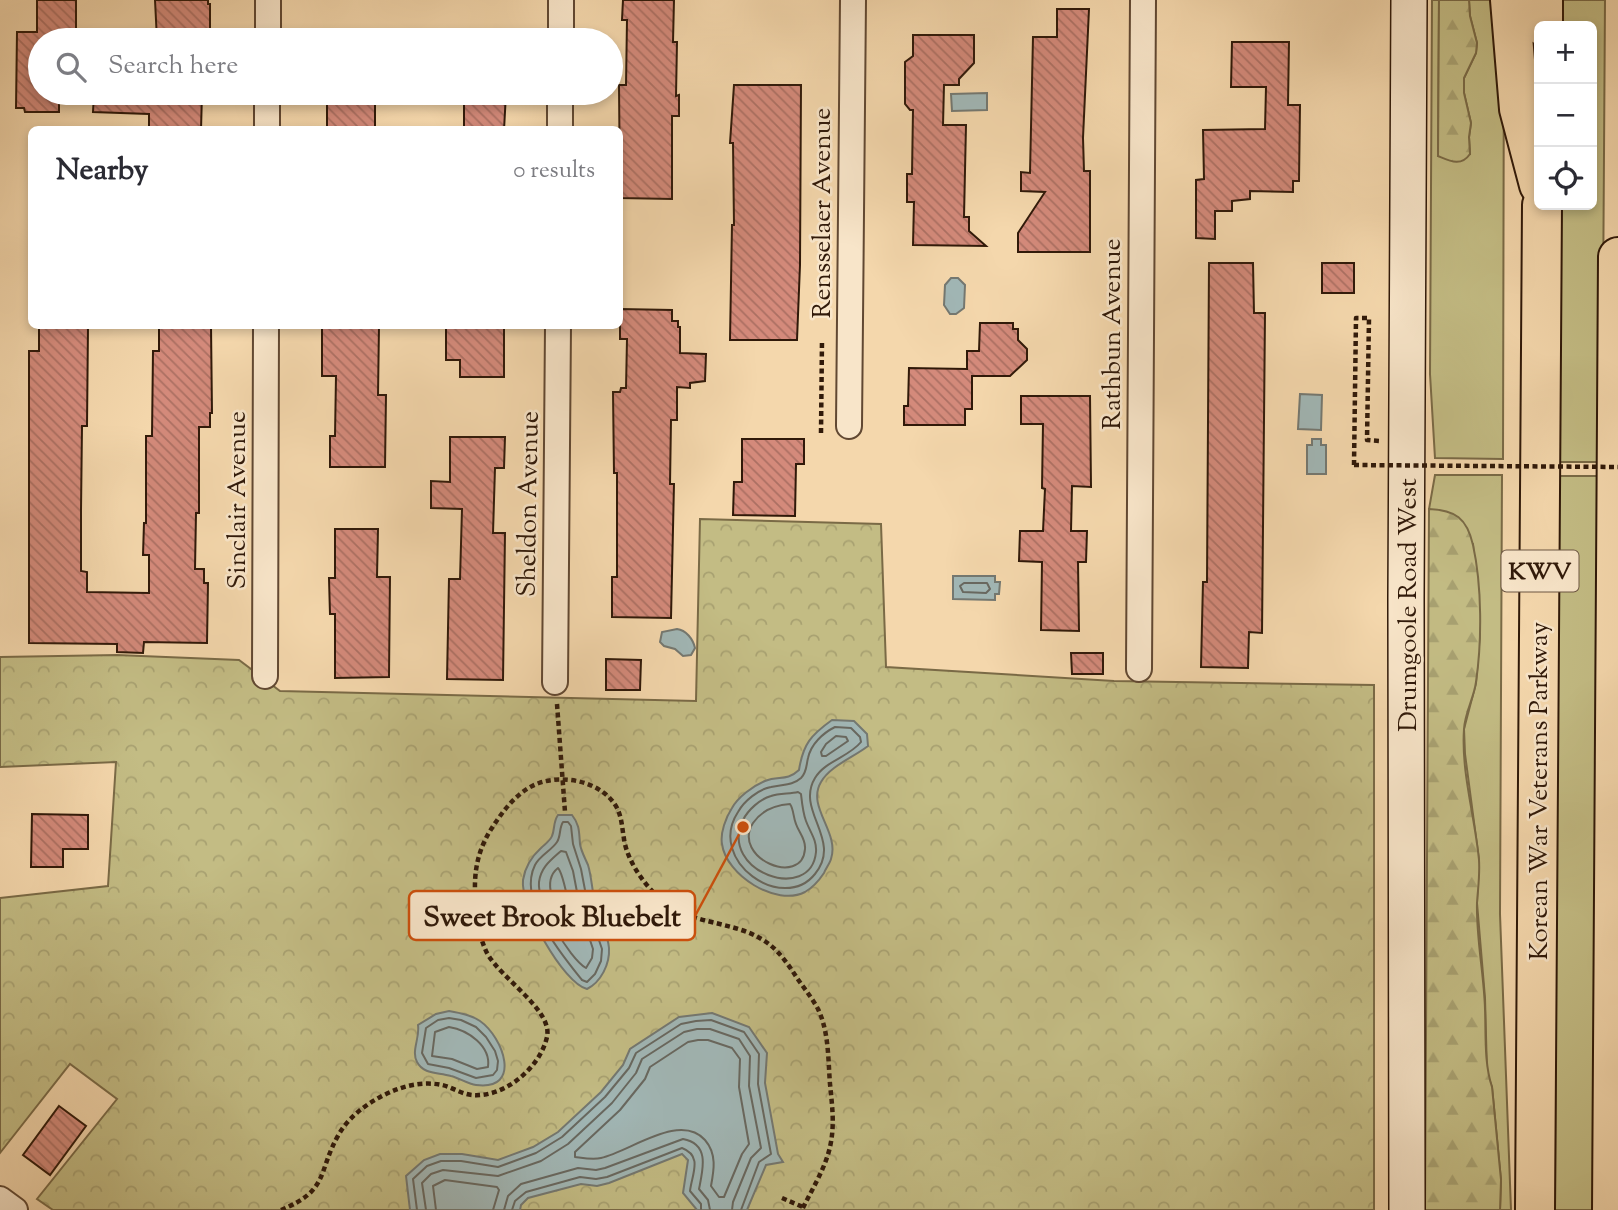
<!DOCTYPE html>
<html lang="en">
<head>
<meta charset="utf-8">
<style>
	body { margin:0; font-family:"Sorts Mill Goudy",serif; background:#f7f7f7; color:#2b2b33 }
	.controls { position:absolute; right:21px; top:21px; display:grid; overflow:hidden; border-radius:10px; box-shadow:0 4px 10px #0003 }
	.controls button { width:63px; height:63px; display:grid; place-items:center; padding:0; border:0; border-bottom:2px solid #e1e1e2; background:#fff; color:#2b2b33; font:35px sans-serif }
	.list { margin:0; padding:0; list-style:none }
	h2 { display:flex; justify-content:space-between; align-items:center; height:91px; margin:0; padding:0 28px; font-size:30px }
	h2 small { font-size:23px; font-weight:400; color:#7c7c81 }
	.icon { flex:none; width:38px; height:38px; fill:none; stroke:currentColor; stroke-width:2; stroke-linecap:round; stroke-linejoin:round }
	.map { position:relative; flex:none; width:1618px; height:1210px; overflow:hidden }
	.search { position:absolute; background:#fff; box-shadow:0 4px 10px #0003; left:28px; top:28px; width:595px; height:77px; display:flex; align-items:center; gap:18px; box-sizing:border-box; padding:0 24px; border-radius:38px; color:#7c7c81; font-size:26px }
	.panel { position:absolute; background:#fff; box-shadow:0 4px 10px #0003; left:28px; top:126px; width:595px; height:203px; border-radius:10px }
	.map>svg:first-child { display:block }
	.grass { fill:#c3bc84; stroke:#7a6a46; stroke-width:2 }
	.forest { fill:url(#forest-firs); stroke:#7a6a46; stroke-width:2 }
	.park { fill:url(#park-crowns); stroke:#7a6a46; stroke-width:2 }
	.water { fill:#a1b7b6; stroke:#747871; stroke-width:2 }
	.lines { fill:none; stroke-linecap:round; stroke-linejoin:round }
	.shore { stroke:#686860; stroke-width:2 }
	.building { fill:url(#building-back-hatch); stroke:#301909; stroke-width:2 }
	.minor-casing { stroke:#614832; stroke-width:28 }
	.secondary-casing { stroke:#301909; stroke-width:38 }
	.motorway-casing { stroke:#301909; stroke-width:42 }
	.path { stroke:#301909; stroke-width:4.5; stroke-dasharray:5 3.5; stroke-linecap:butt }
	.minor { stroke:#f8e5c9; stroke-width:24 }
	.secondary { stroke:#f8e5c9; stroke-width:35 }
	.motorway { stroke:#f4d7ac; stroke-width:38 }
	.path-bridge { stroke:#301909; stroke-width:4.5; stroke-dasharray:5 3.5; stroke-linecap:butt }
	.labels { text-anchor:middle; stroke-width:5; stroke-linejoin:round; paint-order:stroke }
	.shield { fill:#f8e5c9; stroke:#6c5643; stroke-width:2 }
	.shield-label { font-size:24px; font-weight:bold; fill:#301909 }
	.street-label { font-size:26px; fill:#301909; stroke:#f8e5c9 }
	.leader { fill:none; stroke:#cc4f0c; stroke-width:2.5 }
	.callout-dot { fill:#cc4f0c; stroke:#f8e5c9; stroke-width:2.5 }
	.callout { fill:#f8e5c9; stroke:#cc4f0c; stroke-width:2.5 }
	.callout-label { font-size:28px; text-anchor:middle; font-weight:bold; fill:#301909 }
</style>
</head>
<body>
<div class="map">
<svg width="1618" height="1210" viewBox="0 0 1618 1210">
	<defs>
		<pattern id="forest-firs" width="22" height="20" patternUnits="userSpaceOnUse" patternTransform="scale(1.75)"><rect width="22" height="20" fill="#c3bc84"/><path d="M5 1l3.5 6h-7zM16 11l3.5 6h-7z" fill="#a8a171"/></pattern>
		<pattern id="park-crowns" width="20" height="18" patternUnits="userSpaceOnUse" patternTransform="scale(1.75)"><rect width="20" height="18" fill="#c3bc84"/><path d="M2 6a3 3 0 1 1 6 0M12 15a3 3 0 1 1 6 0" fill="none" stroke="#a8a171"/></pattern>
		<pattern id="building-back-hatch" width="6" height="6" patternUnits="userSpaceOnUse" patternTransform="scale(1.75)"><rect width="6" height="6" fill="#d48a7b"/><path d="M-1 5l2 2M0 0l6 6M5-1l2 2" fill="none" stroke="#ac7063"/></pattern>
	</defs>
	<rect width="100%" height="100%" fill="#f4d7ac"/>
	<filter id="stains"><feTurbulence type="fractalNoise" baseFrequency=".00286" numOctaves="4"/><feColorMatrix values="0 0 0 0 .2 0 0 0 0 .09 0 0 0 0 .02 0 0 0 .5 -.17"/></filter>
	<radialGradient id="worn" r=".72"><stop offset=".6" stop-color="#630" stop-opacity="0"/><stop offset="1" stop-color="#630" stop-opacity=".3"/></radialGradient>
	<g class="grass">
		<polygon points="1432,0 1439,0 1438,156 1470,154 1469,137 1471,123 1464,93 1464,78 1476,53 1477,43 1470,16 1469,0 1504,0 1503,459 1435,458 1430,374"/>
		<polygon points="1562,0 1605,0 1602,462 1558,462 1561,205 1592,205 1592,26 1562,26"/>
		<polygon points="1435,475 1502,475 1500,914 1511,1210 1500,1210 1501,1180 1492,1087 1487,1073 1485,998 1477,903 1479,860 1465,754 1464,729 1476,683 1480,634 1473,544 1429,509"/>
		<polygon points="1558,476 1603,476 1598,1210 1555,1210"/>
	</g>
	<g class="forest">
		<path d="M1439,0H1469L1470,16L1477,43L1476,53L1464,78V93L1471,123L1469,137L1470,154C1461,167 1450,161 1438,156Z"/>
		<path d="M1429,509C1455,510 1467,518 1473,545C1482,586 1482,641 1476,682C1474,698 1465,712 1464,729C1461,772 1475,817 1479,860C1480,875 1478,888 1477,903C1476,938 1484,974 1485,1009C1486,1035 1484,1063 1492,1087L1501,1180L1500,1210H1425Z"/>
	</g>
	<polygon class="park" points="700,519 881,524 886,667 1114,681 1374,685 1374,1210 53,1210 37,1199 117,1099 70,1064 0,1153 0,898 108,886 116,762 0,767 0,657 117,655 239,660 280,691 696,701"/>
	<g class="water">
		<polygon points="987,93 987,110 952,111 951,94"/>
		<polygon points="951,278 958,278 965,285 964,308 956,314 950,314 944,305 945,285"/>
		<polygon points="1300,394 1322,395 1321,430 1298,429"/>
		<polygon points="1312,439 1321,439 1321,445 1326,445 1326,474 1307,474 1307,445 1312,445"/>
		<polygon points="953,576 995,576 995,582 1000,582 999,594 995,594 995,600 953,599"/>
		<path d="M677,629C686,630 693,639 695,648L691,655L683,656L675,649L664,646L660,642L662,632Z"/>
		<path d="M832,720L854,721L867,734L868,746C854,757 830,766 821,782C806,807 840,832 831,859C830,863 826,868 824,873C820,879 812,888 805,892C776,907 726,875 722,844C720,833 726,817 732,808C738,797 753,786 765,781C779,775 786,782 799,770C803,744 811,735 832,720Z"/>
		<path d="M558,815H572C580,825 579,833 580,844C581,851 585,858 588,865C592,878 592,893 596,907C600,921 608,934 609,948C610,964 601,982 587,989C563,983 520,906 523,880C525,867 531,857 541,848C545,844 550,841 552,836C555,829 553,822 558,815Z"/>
		<path d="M449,1011C460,1013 471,1015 480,1021C503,1037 523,1091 476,1085C468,1084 459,1078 451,1076C438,1072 424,1075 417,1062C411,1051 420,1038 418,1025L436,1014Z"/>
		<polygon points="712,1013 749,1027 767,1053 765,1083 778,1154 783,1162 766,1165 747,1210 697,1210 683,1193 688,1160 682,1154 609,1183 597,1186 581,1184 528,1198 521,1205 520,1210 410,1210 406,1176 424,1160 440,1154 462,1154 498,1160 533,1147 558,1132 601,1092 623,1065 630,1049 679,1017"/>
	</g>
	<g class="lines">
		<g class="shore">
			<polygon points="964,583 987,583 990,589 986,593 963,592 960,586"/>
			<path d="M835,727L851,728L860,737L861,742C849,757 825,761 815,778C795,811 843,840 815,874C783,914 706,861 738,812C744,801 759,789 771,787C783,784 792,786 801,778C807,772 806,766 808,758C811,744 823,733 835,727Z"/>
			<polygon points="836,736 846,737 848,741 826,756 822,756 821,752 826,744"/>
			<path d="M798,792L801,794C802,803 803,813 806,821C810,832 817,840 816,852C811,904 718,872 743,820C748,810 760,799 771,796C779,793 790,794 798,792Z"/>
			<path d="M790,804C794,810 793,817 796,824C799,833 806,839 805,849C802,888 731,858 753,823C762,810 775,805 790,804Z"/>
			<path d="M563,822H568L571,826L573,844L581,869L589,911L602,949L601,961L595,974L587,982L582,980C561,954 517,901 535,865C540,855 551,851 557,842C561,836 559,828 563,822Z"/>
			<path d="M561,851L566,852L573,871L581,913L593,949L592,958L586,968C569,958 537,903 539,882C541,867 551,860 561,851Z"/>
			<path d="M558,868C565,875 569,913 574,926L572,930L568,929C559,913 539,883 558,868Z"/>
			<polygon points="449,1018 461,1020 476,1027 486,1037 495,1051 498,1061 497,1070 493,1075 476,1078 449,1068 428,1064 422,1053 426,1028 438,1020"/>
			<path d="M449,1027C468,1030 491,1046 488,1067L477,1069L452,1059L432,1056L435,1032Z"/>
			<path d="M698,1040H708L732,1048L740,1059L739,1087L749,1144L742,1154L724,1197H719L711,1186C714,1170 717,1154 705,1140C680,1112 631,1151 601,1158C593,1160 583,1158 575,1157V1152L620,1110L645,1079L650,1067L688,1042Z"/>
			<polyline points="417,1210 413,1179 427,1166 441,1161 461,1161 498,1167 536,1153 562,1137 605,1097 629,1068 636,1053 681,1024 696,1021 711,1020 744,1032 759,1054 758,1084 771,1154 759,1162 741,1210"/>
			<polyline points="426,1210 422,1183 431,1174 443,1170 498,1176 541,1161 568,1144 612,1103 636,1073 642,1059 684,1032 697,1029 710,1029 739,1039 750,1056 749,1086 761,1148 751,1158 733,1202 732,1210"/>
			<polyline points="436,1210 433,1186 445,1180 497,1187 499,1190 493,1210"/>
			<path d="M504,1210L508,1196L521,1184L578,1168L596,1170L605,1168L683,1139C710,1144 703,1169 699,1189L708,1200L710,1210"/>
			<path d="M512,1210L515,1201L526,1192L580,1177L596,1179L607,1177L682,1148C703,1156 692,1174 690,1191L701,1204V1210"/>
		</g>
	</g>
	<g class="building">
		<polygon points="37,0 76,0 76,40 40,40 40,93 59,93 59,112 25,112 24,108 16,108 17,32 37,32"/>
		<polygon points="155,0 208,0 208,4 210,4 210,40 157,40"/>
		<polygon points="623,0 674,0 673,42 677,42 676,96 679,95 679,116 672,116 672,199 620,198 619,85 626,85 627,20 622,20"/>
		<polygon points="1057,9 1089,9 1083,138 1084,171 1090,171 1090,252 1018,252 1018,233 1045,192 1021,191 1021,172 1030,173 1033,37 1057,37"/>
		<polygon points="913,35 974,35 974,63 959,79 959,85 944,85 943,125 966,125 964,217 969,217 969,231 986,246 913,245 914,202 907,202 907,174 912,174 913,110 910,110 905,104 905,62 913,56"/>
		<polygon points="1232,42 1289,42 1288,105 1300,105 1299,181 1293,181 1293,192 1250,191 1250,199 1232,201 1232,211 1215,211 1215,239 1196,238 1196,180 1204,179 1203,130 1265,129 1266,87 1231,87"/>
		<polygon points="734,85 801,85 800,265 797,340 730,340 732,225 734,225 733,143 730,143"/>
		<polygon points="157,93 202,93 201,130 149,130 149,114 93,112 94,94 157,96"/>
		<rect x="327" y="93" width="48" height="37"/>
		<polygon points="464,93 506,93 504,130 464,130"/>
		<polygon points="1209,263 1253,263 1254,313 1265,313 1262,633 1249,632 1248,668 1201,667 1203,582 1207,582"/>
		<rect x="1322" y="263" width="32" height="30"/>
		<polygon points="620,309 672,310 672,321 678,321 678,327 680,327 680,353 706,354 705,381 690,383 690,388 677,387 677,420 671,420 670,484 674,484 671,618 612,617 612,577 617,577 617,473 614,473 613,392 620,392 621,388 626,388 627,339 620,339"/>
		<polygon points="980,323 1013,323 1013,329 1018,329 1018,340 1027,349 1027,360 1010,376 972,376 972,409 965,409 965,425 904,425 904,406 908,406 909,368 967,369 967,351 979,351"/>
		<polygon points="39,326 88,326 87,426 82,426 81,510 81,571 87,572 87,592 149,593 149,555 143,555 144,523 146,523 146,436 152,436 153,351 159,351 159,326 211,326 212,413 210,413 210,427 199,427 199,513 196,513 195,569 204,569 204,583 208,583 207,643 144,642 143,653 117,652 117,644 29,643 29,351 39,351"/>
		<polygon points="322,326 379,326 378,395 386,395 385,467 330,467 330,436 335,436 336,376 322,376"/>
		<polygon points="446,326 504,326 504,377 460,377 460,360 446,360"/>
		<polygon points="1021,396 1090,396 1091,487 1072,486 1071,531 1087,531 1086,562 1078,562 1079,631 1041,630 1042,562 1019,561 1020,531 1043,531 1045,489 1042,488 1043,424 1021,424"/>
		<polygon points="450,437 505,437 504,468 495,468 493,533 505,533 503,680 447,679 449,579 460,579 462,509 431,508 431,481 450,482"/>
		<polygon points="742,439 804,439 804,464 796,464 795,516 733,515 734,482 742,482"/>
		<polygon points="335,529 378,529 377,577 390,577 389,677 335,678 335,614 330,614 329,578 335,578"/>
		<polygon points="1071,653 1103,653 1103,674 1072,674"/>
		<polygon points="606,659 641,660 640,690 606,690"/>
		<polygon points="32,814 88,815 88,849 63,849 63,867 31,867"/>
		<polygon points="59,1106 86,1126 50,1175 23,1155"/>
	</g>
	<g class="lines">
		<defs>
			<g id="minor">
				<polyline points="268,40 268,0"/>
				<polyline points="561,40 561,0"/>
				<polyline points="267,130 267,93"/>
				<polyline points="560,130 560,93"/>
				<polyline points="849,426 853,0"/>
				<polyline points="1139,669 1143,0"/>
				<polyline points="265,676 266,326"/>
				<polyline points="555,682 558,326"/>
				<polyline points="0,1199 15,1210"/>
			</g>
			<polyline id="secondary" points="1407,1210 1406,598 1409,0"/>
			<g id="motorway">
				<polyline points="1510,0 1519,109 1539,185"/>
				<polyline points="1543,26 1543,0"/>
				<polyline points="1535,1210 1542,205"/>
				<polyline points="1612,1210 1618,257"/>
			</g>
		</defs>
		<use href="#minor" class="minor-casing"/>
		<use href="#secondary" class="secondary-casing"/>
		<use href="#motorway" class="motorway-casing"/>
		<g class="path">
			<polyline points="821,433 822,340"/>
			<polyline points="1354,465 1356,318 1369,318 1367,440 1380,441"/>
			<polyline points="557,704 565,812"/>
			<polyline points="782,1198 803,1207"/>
			<path d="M281,1210C330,1190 317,1172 339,1134C351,1113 376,1097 398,1089C412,1084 428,1082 442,1085C452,1087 461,1094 472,1095C504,1098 540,1068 547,1037C553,1010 501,979 487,953C479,937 478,921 476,904C473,878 476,854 490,831C502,812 517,791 539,783C565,774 603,782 617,808C622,818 622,828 624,839C627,860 643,883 659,898C687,925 732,920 763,940C778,949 788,964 797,978C804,988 812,998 818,1009C829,1032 828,1059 830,1084C832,1105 835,1125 830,1147C825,1169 812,1189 802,1210"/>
		</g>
		<use href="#minor" class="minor"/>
		<use href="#secondary" class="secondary"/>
		<use href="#motorway" class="motorway"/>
		<polyline class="path-bridge" points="1354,465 1618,467"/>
	</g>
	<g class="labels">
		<rect class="shield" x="1501.5" y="550.5" width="77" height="41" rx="5"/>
		<g class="shield-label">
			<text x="1540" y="579">KWV</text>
		</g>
		<g class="street-label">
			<text transform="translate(821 213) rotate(-90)" y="9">Rensselaer Avenue</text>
			<text transform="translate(1111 334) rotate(-90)" y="9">Rathbun Avenue</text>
			<text transform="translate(236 500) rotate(-90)" y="9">Sinclair Avenue</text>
			<text transform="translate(527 504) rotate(-89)" y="9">Sheldon Avenue</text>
			<text transform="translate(1407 605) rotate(-90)" y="9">Drumgoole Road West</text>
			<text transform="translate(1538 791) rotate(-90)" y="9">Korean War Veterans Parkway</text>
		</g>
	</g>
	<path class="leader" d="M743 827L695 916"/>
	<circle class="callout-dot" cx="743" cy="827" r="7"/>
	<rect class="callout" x="409" y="891" width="286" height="49" rx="7"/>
	<g class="callout-label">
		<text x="552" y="926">Sweet Brook Bluebelt</text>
	</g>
	<rect width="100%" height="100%" filter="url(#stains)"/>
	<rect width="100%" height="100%" fill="url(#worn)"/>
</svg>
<div class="controls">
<button>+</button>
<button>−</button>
<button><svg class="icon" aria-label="locate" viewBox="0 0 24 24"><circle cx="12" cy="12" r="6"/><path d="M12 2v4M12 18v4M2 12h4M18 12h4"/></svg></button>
</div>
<div class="search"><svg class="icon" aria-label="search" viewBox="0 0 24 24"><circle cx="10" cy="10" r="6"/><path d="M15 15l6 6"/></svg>Search here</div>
<section class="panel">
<h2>Nearby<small>0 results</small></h2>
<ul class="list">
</ul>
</section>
</div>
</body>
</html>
